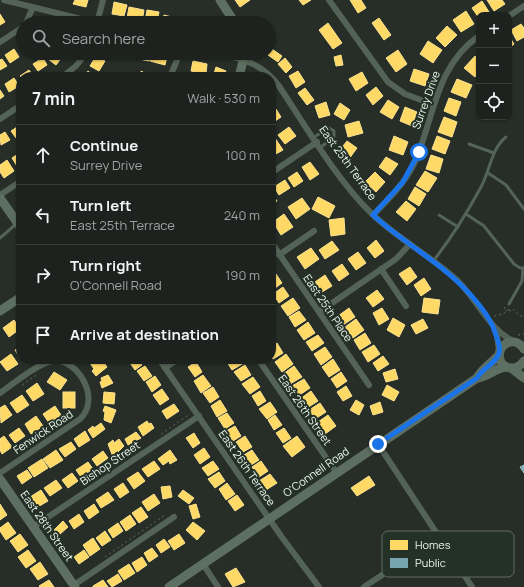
<!DOCTYPE html>
<html lang="en">
<head>
<meta charset="utf-8">
<style>
	body { margin:0; font-family:Manrope,sans-serif; background:#2a2f2b; color:#f1f3f6 }
	.controls { position:absolute; right:12px; top:12px; display:grid; overflow:hidden; border-radius:8px; box-shadow:0 1px 3px #0004 }
	.controls button { width:36px; height:36px; display:grid; place-items:center; padding:0; border:0; border-bottom:1px solid #3b3f3c; background:#1d221e; color:#f1f3f6; font:20px sans-serif }
	.stop { position:absolute; width:12px; height:12px; margin:-9px; border:3px solid #1a73e8; border-radius:50%; background:#fff }
	.stop.end { background:#1a73e8; border-color:#fff; box-shadow:0 1px 4px #0008 }
	.list { margin:0; padding:0; list-style:none }
	h2 { display:flex; justify-content:space-between; align-items:center; height:52px; margin:0; padding:0 16px; font-size:17px }
	h2 small { font-size:13px; font-weight:400; color:#a0a4a4 }
	.list li { display:grid; grid-template-columns:26px 1fr auto; gap:12px; align-items:center; box-sizing:border-box; height:60px; padding:0 16px; border-top:1px solid #3b3f3c }
	.list b { display:block; font-size:15px; white-space:nowrap }
	.list p { margin:0; font-size:13px; white-space:nowrap; color:#a0a4a4 }
	.list em { font-size:13px; font-style:normal; color:#a0a4a4 }
	.icon { flex:none; width:22px; height:22px; fill:none; stroke:currentColor; stroke-width:2; stroke-linecap:round; stroke-linejoin:round }
	.map { position:relative; flex:none; width:524px; height:587px; overflow:hidden }
	.search { position:absolute; background:#1d221e; box-shadow:0 1px 3px #0004; left:16px; top:16px; width:260px; height:44px; display:flex; align-items:center; gap:10px; box-sizing:border-box; padding:0 14px; border-radius:22px; color:#a0a4a4; font-size:15px }
	.panel { position:absolute; background:#1d221e; box-shadow:0 1px 3px #0004; left:16px; top:72px; width:260px; height:292px; border-radius:16px }
	.map>svg:first-child { display:block }
	.homes { fill:#ffd966; stroke:#fae18f }
	.public { fill:#76a5af; stroke:#9abdc2 }
	.lines { fill:none; stroke-linecap:round; stroke-linejoin:round }
	.path { stroke:#626d64; stroke-width:1; stroke-dasharray:2 3; stroke-linecap:butt }
	.lane { stroke:#546357; stroke-width:3 }
	.street { stroke:#546357; stroke-width:6 }
	.secondary { stroke:#5d6f60; stroke-width:9 }
	.route { stroke:#1a73e8; stroke-width:5 }
	.labels { text-anchor:middle; stroke-width:4; stroke-linejoin:round; paint-order:stroke }
	.street-label { font-size:11px; fill:#edf5ee; stroke:#243127 }
	.key { fill:#243127; stroke:#606c63; stroke-width:1 }
	.key-label { font-size:11px; fill:#edf5ee }
</style>
</head>
<body>
<div class="map">
<svg width="524" height="587" viewBox="0 0 524 587">
	<rect width="100%" height="100%" fill="#272e28"/>
	<g class="homes">
		<polygon points="75,0 88,0 86,7 73,4"/>
		<polygon points="235,0 250,0 240,7"/>
		<polygon points="299,0 311,0 303,5"/>
		<polygon points="350,0 361,0 366,8 358,13"/>
		<polygon points="487,0 502,0 505,4 494,11"/>
		<polygon points="482,1 489,12 485,15 479,15 479,18 472,8"/>
		<polygon points="114,2 127,5 124,16 112,14"/>
		<polygon points="129,7 144,10 142,22 127,18"/>
		<polygon points="147,10 159,12 157,23 145,21"/>
		<polygon points="466,11 474,24 461,32 453,20"/>
		<polygon points="0,14 5,22 0,25"/>
		<polygon points="164,15 176,18 175,23 162,23"/>
		<polygon points="379,18 391,35 384,40 372,23"/>
		<polygon points="180,20 191,23 179,23"/>
		<polygon points="328,23 342,43 333,49 319,30"/>
		<polygon points="521,24 524,28 524,37 517,41 511,30"/>
		<polygon points="447,26 457,35 445,47 436,38"/>
		<polygon points="509,36 514,44 509,48"/>
		<polygon points="428,41 442,50 433,63 420,54"/>
		<polygon points="14,49 19,57 10,63 5,55"/>
		<polygon points="272,49 282,56 278,62 268,55"/>
		<polygon points="398,50 407,64 396,72 386,58"/>
		<polygon points="52,53 65,53 56,65 48,59"/>
		<polygon points="136,53 150,53 149,61 134,58"/>
		<polygon points="153,53 167,57 165,65 150,61"/>
		<polygon points="341,55 343,65 336,66 334,57"/>
		<polygon points="96,56 105,61 99,71 90,66"/>
		<polygon points="475,56 479,59 479,72 475,77 464,68"/>
		<polygon points="43,58 47,65 38,71 33,64"/>
		<polygon points="285,58 292,67 286,73 278,64"/>
		<polygon points="2,59 7,66 0,70 0,60"/>
		<polygon points="193,61 207,64 206,74 191,71"/>
		<polygon points="216,67 226,71 223,77 213,77"/>
		<polygon points="414,69 429,74 425,86 410,81"/>
		<polygon points="29,70 34,77 21,77 20,76"/>
		<polygon points="88,71 94,76 94,77 83,77"/>
		<polygon points="142,71 146,77 134,77"/>
		<polygon points="298,71 305,82 296,88 289,76"/>
		<polygon points="362,72 368,83 356,91 349,79"/>
		<polygon points="14,78 19,86 9,92 5,84"/>
		<polygon points="457,79 472,85 466,98 451,92"/>
		<polygon points="376,87 383,96 373,105 366,95"/>
		<polygon points="305,88 314,100 307,105 298,93"/>
		<polygon points="0,90 4,96 0,99"/>
		<polygon points="449,98 461,102 456,116 444,111"/>
		<polygon points="388,100 399,107 392,119 380,112"/>
		<polygon points="326,102 330,115 319,118 315,106"/>
		<polygon points="340,103 350,110 344,120 334,114"/>
		<polygon points="405,107 417,112 412,126 400,121"/>
		<polygon points="276,109 281,117 271,124 271,112"/>
		<polygon points="444,117 457,122 452,137 438,132"/>
		<polygon points="359,121 363,133 348,137 345,125"/>
		<polygon points="20,125 21,135 16,138 11,131"/>
		<polygon points="289,127 296,136 285,144 278,135"/>
		<polygon points="5,132 10,140 1,145 0,135"/>
		<polygon points="394,136 408,142 403,155 389,150"/>
		<polygon points="437,136 450,141 445,154 432,149"/>
		<polygon points="275,138 283,150 274,155 271,150 271,141"/>
		<polygon points="347,141 357,148 349,159 339,151"/>
		<polygon points="21,152 21,163 17,166 12,158"/>
		<polygon points="431,155 443,159 439,173 426,169"/>
		<polygon points="386,157 398,164 390,175 379,167"/>
		<polygon points="7,160 14,171 4,178 0,172 0,165"/>
		<polygon points="310,162 319,174 310,180 302,167"/>
		<polygon points="425,171 437,178 428,192 416,185"/>
		<polygon points="297,172 303,181 294,187 288,178"/>
		<polygon points="375,172 385,182 376,192 365,182"/>
		<polygon points="285,180 290,188 279,195 274,187"/>
		<polygon points="415,187 426,194 419,206 408,199"/>
		<polygon points="271,193 277,201 271,205"/>
		<polygon points="318,197 335,206 329,218 312,209"/>
		<polygon points="302,198 310,209 296,219 288,207"/>
		<polygon points="406,201 416,209 407,221 396,212"/>
		<polygon points="284,214 293,227 281,235 273,222"/>
		<polygon points="344,218 345,234 331,236 329,220"/>
		<polygon points="376,240 384,251 375,258 367,248"/>
		<polygon points="332,241 339,250 325,259 319,250"/>
		<polygon points="311,248 319,259 305,269 297,257"/>
		<polygon points="358,252 366,263 356,270 348,259"/>
		<polygon points="342,264 349,274 339,281 332,271"/>
		<polygon points="410,267 417,277 407,285 399,274"/>
		<polygon points="276,274 282,283 271,291 271,277"/>
		<polygon points="325,275 332,286 322,292 315,282"/>
		<polygon points="424,278 431,289 421,296 414,285"/>
		<polygon points="283,287 289,296 279,303 273,294"/>
		<polygon points="377,290 384,299 373,307 366,298"/>
		<polygon points="293,298 300,308 288,316 281,306"/>
		<polygon points="424,298 440,300 438,314 422,312"/>
		<polygon points="349,308 355,317 343,325 338,316"/>
		<polygon points="382,308 389,319 379,325 373,313"/>
		<polygon points="299,311 306,320 295,327 289,317"/>
		<polygon points="21,315 21,323 20,324 17,318"/>
		<polygon points="393,318 405,325 399,337 387,330"/>
		<polygon points="356,319 364,330 353,338 345,327"/>
		<polygon points="423,319 428,328 416,334 411,325"/>
		<polygon points="14,320 20,329 9,337 3,328"/>
		<polygon points="308,322 315,333 304,340 297,330"/>
		<polygon points="365,333 371,343 360,350 354,340"/>
		<polygon points="318,335 324,343 312,351 306,342"/>
		<polygon points="277,343 283,353 273,359 271,356 271,347"/>
		<polygon points="374,345 380,354 368,362 362,352"/>
		<polygon points="21,347 21,359 15,350"/>
		<polygon points="325,347 332,357 321,365 314,354"/>
		<polygon points="11,354 18,364 7,371 0,362"/>
		<polygon points="286,354 293,364 282,372 275,362"/>
		<polygon points="383,356 389,364 378,371 373,363"/>
		<polygon points="96,359 101,359 107,367 96,376 92,371 94,369 90,363"/>
		<polygon points="138,359 142,365 135,370 128,360"/>
		<polygon points="231,359 241,359 244,363 232,370 227,362"/>
		<polygon points="333,359 340,370 329,377 322,367"/>
		<polygon points="196,362 202,372 195,377 188,367"/>
		<polygon points="245,365 251,375 241,381 234,372"/>
		<polygon points="145,366 152,376 144,381 137,371"/>
		<polygon points="294,366 302,377 290,384 283,374"/>
		<polygon points="395,369 398,379 386,382 383,373"/>
		<polygon points="54,372 67,380 60,390 47,382"/>
		<polygon points="341,372 347,381 337,388 331,379"/>
		<polygon points="108,375 113,383 102,388 100,382 102,381 101,378"/>
		<polygon points="203,375 211,386 201,393 194,381"/>
		<polygon points="155,376 161,385 152,392 146,382"/>
		<polygon points="253,377 260,387 250,394 242,384"/>
		<polygon points="304,379 310,388 298,396 292,386"/>
		<polygon points="37,383 44,394 33,401 26,391"/>
		<polygon points="387,385 399,392 394,401 382,395"/>
		<polygon points="346,386 352,396 343,401 337,392"/>
		<polygon points="213,387 219,397 210,403 203,393"/>
		<polygon points="162,389 169,399 160,405 153,395"/>
		<polygon points="260,391 266,401 258,406 252,396"/>
		<polygon points="311,391 318,401 307,408 300,399"/>
		<rect x="63" y="392" width="12" height="16"/>
		<polygon points="104,392 115,393 114,404 103,403"/>
		<polygon points="22,395 29,405 17,413 10,403"/>
		<polygon points="220,400 227,411 217,417 211,406"/>
		<polygon points="356,400 364,405 359,415 350,410"/>
		<polygon points="270,402 277,412 267,419 259,409"/>
		<polygon points="380,402 383,412 373,415 370,406"/>
		<polygon points="320,403 326,412 315,419 309,410"/>
		<polygon points="174,404 179,411 167,419 162,411"/>
		<polygon points="5,405 12,415 1,423 0,408"/>
		<polygon points="55,406 61,415 49,423 43,414"/>
		<polygon points="105,406 116,410 111,423 104,420 105,412 103,411"/>
		<polygon points="227,413 234,423 225,429 218,418"/>
		<polygon points="275,415 282,425 274,430 268,420"/>
		<polygon points="328,415 336,426 325,434 318,422"/>
		<polygon points="36,416 43,426 31,434 25,424"/>
		<polygon points="147,421 149,424 151,423 154,428 143,436 138,427"/>
		<polygon points="101,423 105,429 93,438 88,430 93,426 94,428"/>
		<polygon points="235,426 241,436 233,441 226,431"/>
		<polygon points="19,428 25,436 15,443 9,435"/>
		<polygon points="284,428 291,438 283,443 276,433"/>
		<polygon points="85,431 90,440 79,447 74,439"/>
		<polygon points="136,432 141,438 128,445 125,439"/>
		<polygon points="194,433 200,443 193,448 186,438"/>
		<polygon points="4,436 12,447 2,454 0,450 0,439"/>
		<polygon points="245,436 252,447 243,452 236,442"/>
		<polygon points="297,436 305,447 292,457 283,446"/>
		<polygon points="119,439 124,446 113,457 108,444 113,440 114,443"/>
		<polygon points="71,442 76,449 65,457 59,449"/>
		<polygon points="204,448 210,457 200,464 194,455"/>
		<polygon points="56,450 63,460 50,468 43,459"/>
		<polygon points="170,450 177,460 170,464 169,461 163,465 158,459"/>
		<polygon points="252,450 259,460 251,465 244,455"/>
		<polygon points="103,451 108,458 97,466 92,459"/>
		<polygon points="42,459 48,468 34,477 28,468"/>
		<polygon points="154,461 160,469 148,477 142,469"/>
		<polygon points="213,461 219,469 208,476 202,468"/>
		<polygon points="261,461 268,471 259,477 252,467"/>
		<polygon points="88,462 93,469 81,477 76,470"/>
		<polygon points="27,470 32,477 22,484 17,476"/>
		<polygon points="138,472 145,481 134,489 127,479"/>
		<polygon points="219,472 225,481 215,488 208,479"/>
		<polygon points="72,473 78,481 68,488 62,480"/>
		<polygon points="270,474 277,483 266,490 259,481"/>
		<polygon points="369,476 375,485 357,496 351,488"/>
		<polygon points="56,480 62,488 50,496 44,488"/>
		<polygon points="123,483 129,492 120,498 114,489"/>
		<polygon points="227,483 235,494 226,500 219,489"/>
		<polygon points="170,486 172,497 163,499 161,487"/>
		<polygon points="41,490 48,501 36,508 30,497"/>
		<polygon points="183,490 194,498 189,504 178,496"/>
		<polygon points="108,492 114,500 101,508 96,500"/>
		<polygon points="154,494 160,503 148,511 142,502"/>
		<polygon points="237,495 244,505 235,511 228,501"/>
		<polygon points="0,504 7,515 0,520"/>
		<polygon points="94,504 99,512 89,519 84,511"/>
		<polygon points="196,504 200,517 193,519 189,506"/>
		<polygon points="141,507 148,517 139,523 132,513"/>
		<polygon points="79,514 84,522 74,529 69,521"/>
		<polygon points="130,515 136,524 126,531 120,522"/>
		<polygon points="63,521 68,527 59,535 54,530"/>
		<polygon points="8,522 16,533 6,540 0,531 0,528"/>
		<polygon points="193,522 205,531 197,540 186,530"/>
		<polygon points="118,523 123,531 113,538 108,530"/>
		<polygon points="105,531 111,540 102,546 96,538"/>
		<polygon points="20,534 28,545 18,552 10,541"/>
		<polygon points="179,534 185,543 174,550 168,541"/>
		<polygon points="93,538 100,549 90,556 83,545"/>
		<polygon points="164,539 170,547 161,553 156,545"/>
		<polygon points="152,548 158,556 149,562 144,553"/>
		<polygon points="28,550 36,561 26,568 18,557"/>
		<polygon points="84,550 89,557 79,564 74,557"/>
		<polygon points="142,557 147,565 137,572 132,563"/>
		<polygon points="40,562 48,574 38,580 30,569"/>
		<polygon points="129,564 135,573 124,580 118,571"/>
		<polygon points="236,568 245,582 233,587 225,574"/>
		<polygon points="118,574 122,581 112,587 107,581"/>
		<polygon points="49,580 54,587 40,587 39,586"/>
		<polygon points="103,580 108,587 93,587 93,586"/>
	</g>
	<polygon class="public" points="524,465 524,473 520,467"/>
	<g class="lines">
		<g class="path">
			<polyline points="505,307 504,310 507,311"/>
			<polyline points="509,310 511,311 513,309 519,315 524,317"/>
			<polyline points="494,316 503,314 509,309"/>
			<polyline points="518,335 524,334"/>
			<polyline points="22,385 38,374"/>
			<polyline points="161,434 190,414"/>
			<polyline points="105,557 165,515"/>
		</g>
		<g class="lane">
			<polyline points="314,137 329,128 334,131 334,137 321,147"/>
			<polyline points="469,144 494,153"/>
			<polyline points="488,173 506,185 524,209"/>
			<polyline points="466,214 484,226 514,264 520,268 524,268"/>
			<polyline points="439,215 458,227"/>
			<polyline points="0,238 16,224"/>
			<path d="M434,260C452,237 467,213 481,187C490,171 491,149 506,137"/>
			<polyline points="509,304 522,281 523,268"/>
		</g>
		<g class="street">
			<polyline points="4,0 97,23"/>
			<polyline points="329,0 388,82 405,94 434,105"/>
			<polyline points="509,16 524,6"/>
			<polyline points="26,23 33,7"/>
			<polyline points="97,23 103,0"/>
			<polyline points="0,42 23,27"/>
			<path d="M218,53C243,59 263,64 279,86C306,127 337,180 372,214C398,239 431,256 458,281C477,300 489,329 513,341"/>
			<polyline points="62,77 76,66 86,53"/>
			<polyline points="170,77 180,53"/>
			<polyline points="0,119 21,105"/>
			<polyline points="271,173 317,142"/>
			<polyline points="0,195 21,181"/>
			<path d="M373,215C389,199 405,183 415,162C434,118 436,65 479,36"/>
			<polyline points="271,242 369,385"/>
			<polyline points="279,255 314,231"/>
			<polyline points="381,269 406,306"/>
			<polyline points="319,312 396,259 410,244"/>
			<polyline points="496,329 499,350"/>
			<polyline points="159,359 281,536 319,587"/>
			<polyline points="258,359 336,472"/>
			<polyline points="165,368 178,359"/>
			<path d="M0,393C13,384 38,363 53,361C77,358 102,398 80,419L0,473"/>
			<polyline points="378,444 472,587"/>
			<polyline points="33,527 199,416"/>
			<polyline points="203,564 218,587"/>
			<polyline points="74,585 174,517"/>
			<polyline points="364,587 382,575"/>
		</g>
		<g class="secondary">
			<polyline points="220,0 235,23"/>
			<polyline points="239,77 245,53"/>
			<polyline points="0,198 21,228"/>
			<polyline points="0,311 21,297"/>
			<path d="M524,349C516,337 501,341 499,355C500,369 516,373 524,361"/>
			<polyline points="511,368 524,378"/>
			<path d="M477,378C488,377 495,368 506,367"/>
			<polyline points="0,479 75,587"/>
			<path d="M169,587L477,378C482,368 492,363 499,355"/>
		</g>
	</g>
	<g class="lines">
		<path class="route" d="M378,444L477,378C482,368 496,364 499,353C501,347 498,341 496,335C493,324 487,315 480,306C448,265 409,248 373,215L403,182L419,152"/>
	</g>
	<g class="labels">
		<g class="street-label">
			<text transform="translate(426 100) rotate(-70)" y="4">Surrey Drive</text>
			<text transform="translate(348 163) rotate(54)" y="4">East 25th Terrace</text>
			<text transform="translate(328 308) rotate(56)" y="4">East 25th Place</text>
			<text transform="translate(305 410) rotate(55)" y="4">East 26th Street</text>
			<text transform="translate(43 432) rotate(-34)" y="4">Fenwick Road</text>
			<text transform="translate(110 463) rotate(-34)" y="4">Bishop Street</text>
			<text transform="translate(247 468) rotate(55)" y="4">East 26th Terrace</text>
			<text transform="translate(316 472) rotate(-35)" y="4">O'Connell Road</text>
			<text transform="translate(47 526) rotate(55)" y="4">East 28th Street</text>
		</g>
	</g>
	<rect x="382" y="531" width="132" height="46" rx="6" class="key"/>
	<rect x="390" y="540" width="18" height="10" fill="#ffd966"/>
	<rect x="390" y="558" width="18" height="10" fill="#76a5af"/>
	<g class="key-label">
		<text x="415" y="549">Homes</text>
		<text x="415" y="567">Public</text>
	</g>
</svg>
<div class="controls">
<button>+</button>
<button>−</button>
<button><svg class="icon" aria-label="locate" viewBox="0 0 24 24"><circle cx="12" cy="12" r="6"/><path d="M12 2v4M12 18v4M2 12h4M18 12h4"/></svg></button>
</div>
<div class="stop" style="left:419px;top:152px"></div>
<div class="stop end" style="left:378px;top:444px"></div>
<div class="search"><svg class="icon" aria-label="search" viewBox="0 0 24 24"><circle cx="10" cy="10" r="6"/><path d="M15 15l6 6"/></svg>Search here</div>
<section class="panel">
<h2>7 min<small>Walk · 530 m</small></h2>
<ul class="list">
<li><svg class="icon" aria-label="ahead" viewBox="0 0 24 24"><path d="M12 20V5M6 11l6-6 6 6"/></svg><div><b>Continue</b><p>Surrey Drive</p></div><em>100 m</em></li>
<li><svg class="icon" aria-label="left" viewBox="0 0 24 24"><path d="M17 20v-9H6M10 6l-5 5 5 5"/></svg><div><b>Turn left</b><p>East 25th Terrace</p></div><em>240 m</em></li>
<li><svg class="icon" aria-label="right" viewBox="0 0 24 24"><path d="M7 20v-9h11M14 6l5 5-5 5"/></svg><div><b>Turn right</b><p>O'Connell Road</p></div><em>190 m</em></li>
<li><svg class="icon" aria-label="arrive" viewBox="0 0 24 24"><path d="M6 21V4h12l-3 4 3 4H6"/></svg><div><b>Arrive at destination</b></div></li>
</ul>
</section>
</div>
</body>
</html>
